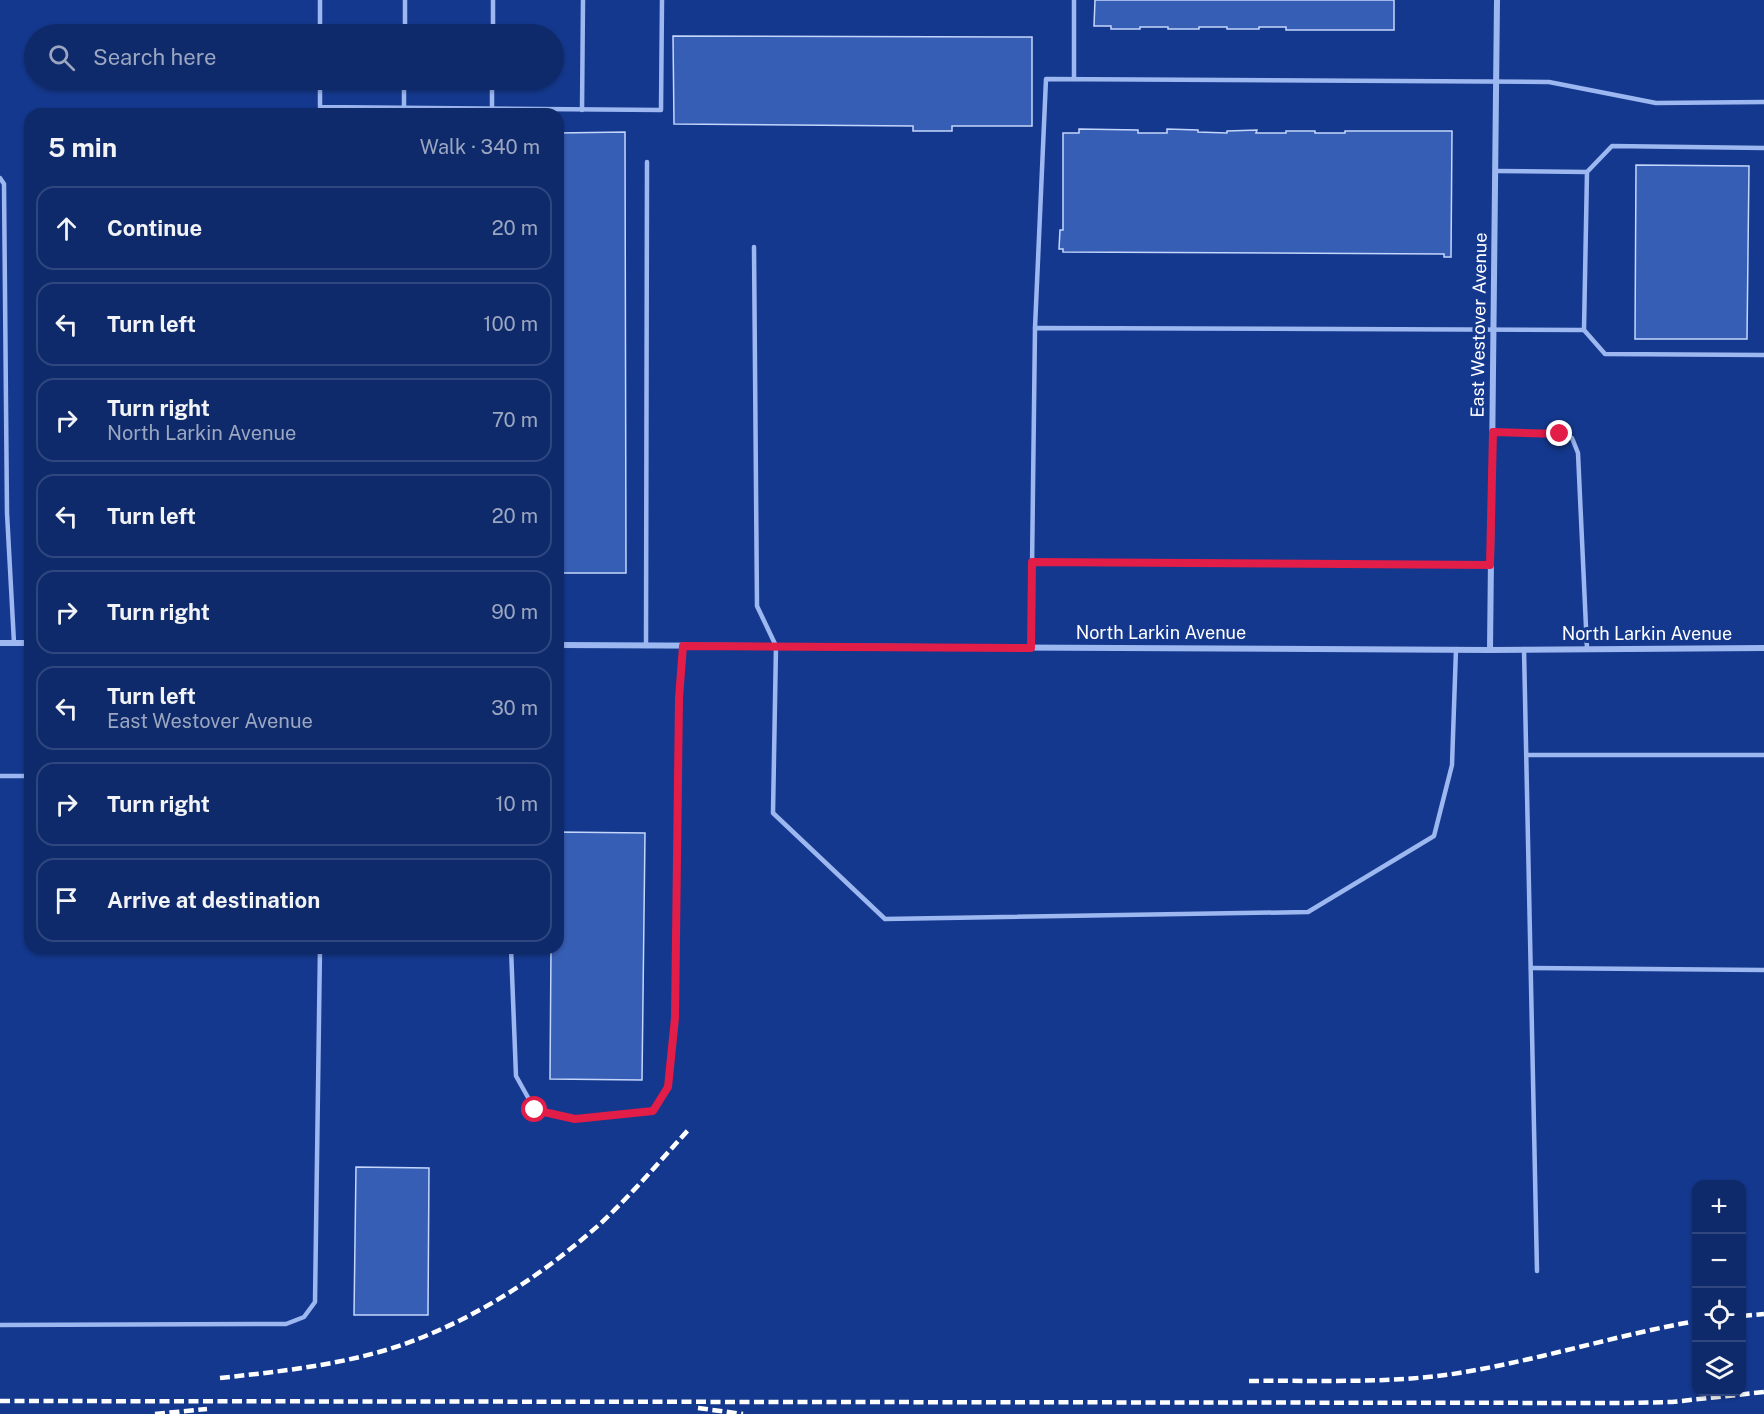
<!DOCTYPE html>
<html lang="en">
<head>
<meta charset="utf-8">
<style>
	body { margin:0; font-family:"Public Sans",sans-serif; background:#1d3672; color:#f1f3f6 }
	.controls { position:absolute; right:18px; bottom:18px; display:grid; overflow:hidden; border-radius:12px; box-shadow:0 2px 4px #0004 }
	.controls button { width:54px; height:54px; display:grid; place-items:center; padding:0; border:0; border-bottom:2px solid #2f467e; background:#0f2a6a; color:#f1f3f6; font:30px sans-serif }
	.stop { position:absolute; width:18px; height:18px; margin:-14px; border:4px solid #e11d48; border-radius:50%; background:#fff }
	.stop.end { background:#e11d48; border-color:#fff; box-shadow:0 2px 6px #0008 }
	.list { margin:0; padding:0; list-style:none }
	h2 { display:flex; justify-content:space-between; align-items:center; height:78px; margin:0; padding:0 24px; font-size:26px }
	h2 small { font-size:20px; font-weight:400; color:#9ba7c1 }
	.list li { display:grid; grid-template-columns:39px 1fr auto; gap:18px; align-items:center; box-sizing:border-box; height:84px; margin:0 12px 12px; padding:0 12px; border:2px solid #2f467e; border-radius:18px }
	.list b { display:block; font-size:22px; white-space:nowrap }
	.list p { margin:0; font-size:20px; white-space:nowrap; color:#9ba7c1 }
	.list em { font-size:20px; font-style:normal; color:#9ba7c1 }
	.icon { flex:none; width:33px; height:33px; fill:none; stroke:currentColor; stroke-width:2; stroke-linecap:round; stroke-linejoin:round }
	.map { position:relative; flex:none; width:1764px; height:1414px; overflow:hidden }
	.search { position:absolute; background:#0f2a6a; box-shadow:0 2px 4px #0004; left:24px; top:24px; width:540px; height:66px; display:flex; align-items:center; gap:15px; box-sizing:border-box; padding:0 21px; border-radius:33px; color:#9ba7c1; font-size:22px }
	.panel { position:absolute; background:#0f2a6a; box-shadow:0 2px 4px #0004; left:24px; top:108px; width:540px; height:846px; border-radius:18px }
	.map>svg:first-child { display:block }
	.building { fill:#375eb5; stroke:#c4d6fc; stroke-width:1.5 }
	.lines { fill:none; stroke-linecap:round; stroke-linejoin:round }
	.service { stroke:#9db7f1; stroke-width:4.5 }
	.minor { stroke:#9db7f1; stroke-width:6 }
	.rail { stroke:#fff; stroke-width:4.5; stroke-dasharray:10 4.5; stroke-linecap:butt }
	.route { stroke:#e11d48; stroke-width:8 }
	.labels { text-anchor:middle; stroke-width:6; stroke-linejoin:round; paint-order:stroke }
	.street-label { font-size:18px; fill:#fff; stroke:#14388d }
</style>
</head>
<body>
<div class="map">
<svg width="1764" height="1414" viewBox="0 0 1764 1414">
	<rect width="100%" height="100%" fill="#14388d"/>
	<g class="building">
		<polygon points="1095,0 1394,0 1394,30 1286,30 1286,27 1259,27 1259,29 1227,29 1227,27 1199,27 1199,29 1168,29 1168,27 1140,27 1140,29 1111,29 1111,26 1094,26"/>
		<polygon points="673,36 1032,37 1032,126 952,126 952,131 913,131 913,126 674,124"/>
		<polygon points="1079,129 1138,130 1138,133 1167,133 1167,129 1198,130 1198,132 1227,133 1227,131 1257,130 1256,133 1286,133 1286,131 1315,131 1315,133 1345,133 1345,131 1452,131 1451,257 1444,257 1444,254 1063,252 1063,249 1059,249 1060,230 1063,230 1063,133 1079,133"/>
		<polygon points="625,132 626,573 558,573 558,133"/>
		<polygon points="1636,165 1749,166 1747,339 1635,339"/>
		<polygon points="558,832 645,833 642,1080 550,1079 551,948 558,948"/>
		<polygon points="356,1167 429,1168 428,1315 354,1315"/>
	</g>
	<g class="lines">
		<g class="service">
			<polyline points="1074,0 1074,79"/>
			<polyline points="320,34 320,0"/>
			<polyline points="405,34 405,0"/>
			<polyline points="493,34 493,0"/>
			<polyline points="320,80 320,107 661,110 662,0"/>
			<polyline points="404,108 404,80"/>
			<polyline points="492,109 492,80"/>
			<polyline points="582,110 583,0"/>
			<polyline points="1764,148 1612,146 1587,172 1584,330 1605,354 1764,355"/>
			<polyline points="1495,171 1587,172"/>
			<polyline points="0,178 4,184 7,513 14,643"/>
			<polyline points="754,247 757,606 776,646 773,813 885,919 1308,912 1434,836 1452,765 1456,649"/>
			<polyline points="1035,328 1046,79 1549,82 1656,103 1764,102"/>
			<polyline points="1493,432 1559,434 1572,438 1578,453 1587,649"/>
			<polyline points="1032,562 1490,565"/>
			<polyline points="646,646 647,162"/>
			<polyline points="1031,648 1035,328 1584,330"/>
			<polyline points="1524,649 1537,1271"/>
			<polyline points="1527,755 1764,755"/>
			<polyline points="0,776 30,776"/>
			<polyline points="511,948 516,1076 535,1110 575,1119 653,1111 668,1087 675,1018 679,697 683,646"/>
			<polyline points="1531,968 1764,970"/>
			<polyline points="0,1325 286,1324 304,1317 315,1302 320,948"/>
		</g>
		<g class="minor">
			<polyline points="0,643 30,643"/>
			<polyline points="558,645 1490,650 1764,648"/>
			<polyline points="1490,650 1497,0"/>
		</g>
		<g class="rail">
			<polyline points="1742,1316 1764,1314"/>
			<path d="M220,1378C275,1372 332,1366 386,1350C465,1326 538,1279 600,1224C632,1194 661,1160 690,1128"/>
			<path d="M1249,1381C1319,1380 1390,1384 1459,1373C1539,1360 1617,1335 1696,1321"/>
			<polyline points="0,1401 1624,1403 1672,1402 1764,1392"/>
			<polyline points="698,1408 743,1414"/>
			<polyline points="155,1414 207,1409"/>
		</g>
	</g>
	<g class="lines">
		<polyline class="route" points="535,1110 575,1119 653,1111 668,1087 675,1018 679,698 683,646 1031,648 1032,562 1490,565 1493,432 1560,434"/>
	</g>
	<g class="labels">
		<g class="street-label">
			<text transform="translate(1479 325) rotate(-89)" y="6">East Westover Avenue</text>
			<text x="1161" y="639">North Larkin Avenue</text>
			<text x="1647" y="640">North Larkin Avenue</text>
		</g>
	</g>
</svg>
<div class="controls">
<button>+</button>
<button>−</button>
<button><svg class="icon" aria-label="locate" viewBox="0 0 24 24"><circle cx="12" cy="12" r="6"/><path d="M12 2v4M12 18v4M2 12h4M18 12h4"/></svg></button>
<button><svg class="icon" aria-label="layers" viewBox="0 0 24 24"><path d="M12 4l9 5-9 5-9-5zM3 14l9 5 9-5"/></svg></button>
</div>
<div class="stop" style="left:535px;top:1110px"></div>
<div class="stop end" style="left:1560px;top:434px"></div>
<div class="search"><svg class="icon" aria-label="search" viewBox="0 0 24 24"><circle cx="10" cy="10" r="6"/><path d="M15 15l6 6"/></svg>Search here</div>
<section class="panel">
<h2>5 min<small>Walk · 340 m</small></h2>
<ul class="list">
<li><svg class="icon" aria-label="ahead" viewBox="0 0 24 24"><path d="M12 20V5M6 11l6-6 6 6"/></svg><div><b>Continue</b></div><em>20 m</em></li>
<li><svg class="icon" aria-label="left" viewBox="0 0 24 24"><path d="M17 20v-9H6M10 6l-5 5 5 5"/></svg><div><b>Turn left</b></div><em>100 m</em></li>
<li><svg class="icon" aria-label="right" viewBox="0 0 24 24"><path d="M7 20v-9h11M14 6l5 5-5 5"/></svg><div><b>Turn right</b><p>North Larkin Avenue</p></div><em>70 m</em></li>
<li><svg class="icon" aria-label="left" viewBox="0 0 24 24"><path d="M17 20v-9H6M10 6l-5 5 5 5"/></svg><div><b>Turn left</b></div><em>20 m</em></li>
<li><svg class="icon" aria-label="right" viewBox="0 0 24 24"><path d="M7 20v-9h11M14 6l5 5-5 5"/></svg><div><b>Turn right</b></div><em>90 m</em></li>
<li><svg class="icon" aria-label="left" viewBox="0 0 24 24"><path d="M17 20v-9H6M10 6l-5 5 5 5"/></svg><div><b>Turn left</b><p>East Westover Avenue</p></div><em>30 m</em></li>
<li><svg class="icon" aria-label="right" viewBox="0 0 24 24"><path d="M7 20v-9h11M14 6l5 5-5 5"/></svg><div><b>Turn right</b></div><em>10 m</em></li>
<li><svg class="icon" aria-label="arrive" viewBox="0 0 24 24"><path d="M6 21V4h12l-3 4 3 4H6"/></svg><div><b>Arrive at destination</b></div></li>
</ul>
</section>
</div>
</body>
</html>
